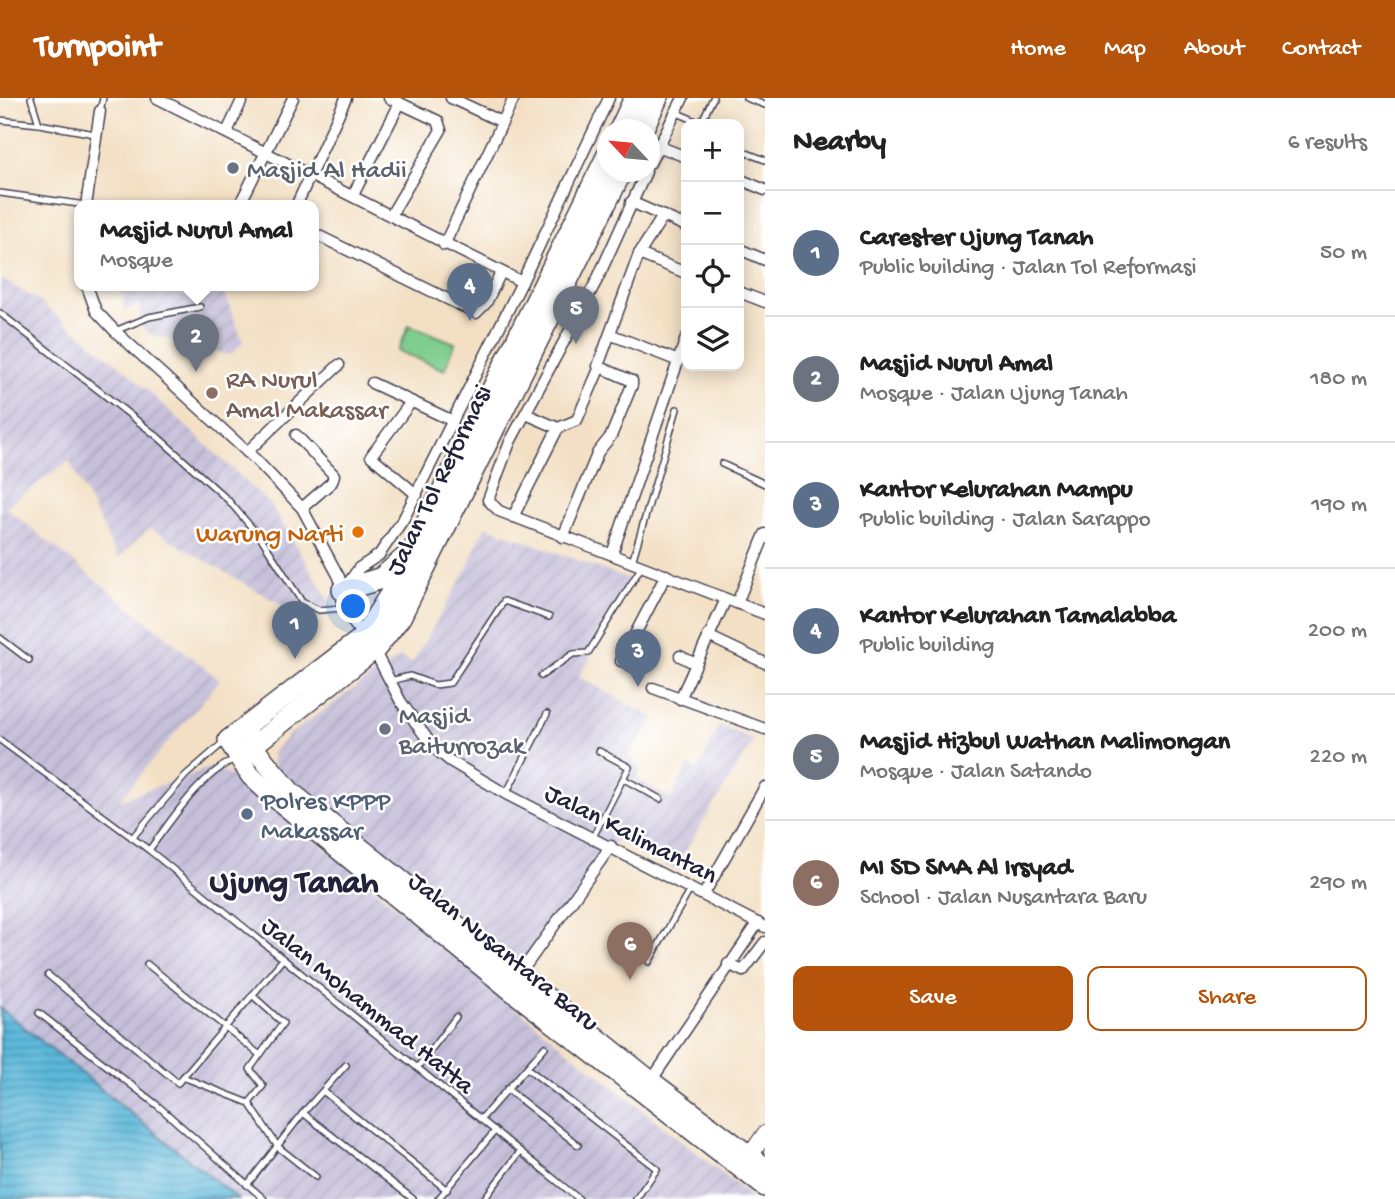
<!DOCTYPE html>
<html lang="en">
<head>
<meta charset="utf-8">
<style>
	body { margin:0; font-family:"Gochi Hand",sans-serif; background:#f6f6f6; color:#222 }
	.controls { position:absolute; right:21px; top:21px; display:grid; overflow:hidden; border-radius:14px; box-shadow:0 4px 18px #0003 }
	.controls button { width:63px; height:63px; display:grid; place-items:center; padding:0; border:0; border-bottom:2px solid #e0e0e0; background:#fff; color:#222; font:35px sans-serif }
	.compass { position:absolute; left:597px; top:21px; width:63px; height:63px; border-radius:50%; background:#fff; box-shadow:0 4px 18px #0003; rotate:296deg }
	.you { position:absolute; left:354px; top:509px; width:24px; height:24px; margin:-18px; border:5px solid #fff; border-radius:50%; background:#1a73e8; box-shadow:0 0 0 10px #1a73e833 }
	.badge { display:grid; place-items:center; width:46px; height:46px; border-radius:50%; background:#b45309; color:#fff; font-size:23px; font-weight:700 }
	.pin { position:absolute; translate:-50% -58px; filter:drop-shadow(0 2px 4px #0008) }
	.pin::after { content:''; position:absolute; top:37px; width:24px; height:21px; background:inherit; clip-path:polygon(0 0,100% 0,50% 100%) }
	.popup { position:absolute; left:74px; top:102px; width:245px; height:91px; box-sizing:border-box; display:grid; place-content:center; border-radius:14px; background:#fff; filter:drop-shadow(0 2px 5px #0005); font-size:23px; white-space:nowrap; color:#767676 }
	.popup b { font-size:26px; color:#222 }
	.popup::after { content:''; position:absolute; left:50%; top:100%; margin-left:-14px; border:14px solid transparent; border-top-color:#fff }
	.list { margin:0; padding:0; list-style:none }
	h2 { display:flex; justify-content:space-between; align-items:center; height:91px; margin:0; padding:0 28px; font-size:30px }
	h2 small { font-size:23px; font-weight:400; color:#767676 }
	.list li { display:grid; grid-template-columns:46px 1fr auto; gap:21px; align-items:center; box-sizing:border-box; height:126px; padding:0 28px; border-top:2px solid #e0e0e0 }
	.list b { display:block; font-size:26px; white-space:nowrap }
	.list p { margin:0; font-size:23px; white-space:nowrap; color:#767676 }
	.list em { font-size:23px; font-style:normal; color:#767676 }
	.actions { display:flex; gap:14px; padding:21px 28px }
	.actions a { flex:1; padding:16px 0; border:2px solid #b45309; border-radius:14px; text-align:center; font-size:24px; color:#b45309 }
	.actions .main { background:#b45309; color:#fff }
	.icon { flex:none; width:38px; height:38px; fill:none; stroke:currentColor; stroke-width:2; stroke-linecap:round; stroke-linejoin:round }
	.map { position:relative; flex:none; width:765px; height:1101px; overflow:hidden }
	header { display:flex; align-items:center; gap:42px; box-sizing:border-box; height:98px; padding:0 35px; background:#b45309; color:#fff }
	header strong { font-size:33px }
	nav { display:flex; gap:38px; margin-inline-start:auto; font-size:24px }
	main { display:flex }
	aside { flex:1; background:#fff }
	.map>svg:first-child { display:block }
	.industrial { fill:url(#industrial-furrows) }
	.green { fill:#7fce8e; stroke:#507864; stroke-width:2 }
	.water { fill:url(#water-rules); stroke:#3e6d8a; stroke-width:2 }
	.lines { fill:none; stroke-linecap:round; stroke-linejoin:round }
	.service-casing { stroke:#413e50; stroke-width:8 }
	.minor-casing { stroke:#413e50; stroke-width:13 }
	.secondary-casing { stroke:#413e50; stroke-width:18 }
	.trunk-casing { stroke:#413e50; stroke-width:22 }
	.motorway-casing { stroke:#413e50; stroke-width:24 }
	.service { stroke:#fff; stroke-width:5 }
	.minor { stroke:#fff; stroke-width:10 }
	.secondary { stroke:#fff; stroke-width:16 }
	.trunk { stroke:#fff; stroke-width:19 }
	.motorway { stroke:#fff; stroke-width:21 }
	.worship-dot { fill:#6b7280; stroke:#fff; stroke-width:2.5 }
	.education-dot { fill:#8d6e63; stroke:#fff; stroke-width:2.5 }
	.food-dot { fill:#e8710a; stroke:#fff; stroke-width:2.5 }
	.service-dot { fill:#5c6f8a; stroke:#fff; stroke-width:2.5 }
	.labels { text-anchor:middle; stroke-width:5; stroke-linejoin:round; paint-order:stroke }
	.worship-label { font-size:26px; fill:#5b616d; stroke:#fff; text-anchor:start }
	.education-label { font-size:26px; fill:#785e54; stroke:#fff; text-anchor:start }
	.street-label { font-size:26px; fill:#22223b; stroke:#fff }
	.food-label { font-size:26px; fill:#c56008; stroke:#fff; text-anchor:end }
	.service-label { font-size:26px; fill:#4e5e75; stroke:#fff; text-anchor:start }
	.district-label { font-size:33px; font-weight:bold; fill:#22223b; stroke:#fff }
</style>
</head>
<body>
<header>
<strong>Turnpoint</strong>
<nav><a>Home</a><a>Map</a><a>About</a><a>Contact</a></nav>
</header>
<main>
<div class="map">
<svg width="765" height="1101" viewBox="0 0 765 1101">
	<defs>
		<pattern id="industrial-furrows" width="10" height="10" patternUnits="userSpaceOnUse" patternTransform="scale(1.75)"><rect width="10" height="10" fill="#c6c0da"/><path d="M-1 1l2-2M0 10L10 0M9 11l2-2" fill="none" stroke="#aaa5bc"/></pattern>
		<pattern id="water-rules" width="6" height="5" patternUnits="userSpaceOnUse" patternTransform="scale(1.75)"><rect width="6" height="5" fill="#5bb8da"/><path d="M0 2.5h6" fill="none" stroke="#4b95b2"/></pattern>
	</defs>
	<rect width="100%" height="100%" fill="#fff"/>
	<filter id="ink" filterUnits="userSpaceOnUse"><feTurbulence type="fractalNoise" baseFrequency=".0143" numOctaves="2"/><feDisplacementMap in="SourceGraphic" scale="14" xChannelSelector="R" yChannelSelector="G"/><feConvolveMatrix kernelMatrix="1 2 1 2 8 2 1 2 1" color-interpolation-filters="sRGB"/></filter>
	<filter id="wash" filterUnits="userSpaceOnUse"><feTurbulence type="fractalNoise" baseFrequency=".00686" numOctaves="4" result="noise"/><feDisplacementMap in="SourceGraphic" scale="28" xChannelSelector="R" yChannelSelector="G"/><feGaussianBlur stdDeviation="1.57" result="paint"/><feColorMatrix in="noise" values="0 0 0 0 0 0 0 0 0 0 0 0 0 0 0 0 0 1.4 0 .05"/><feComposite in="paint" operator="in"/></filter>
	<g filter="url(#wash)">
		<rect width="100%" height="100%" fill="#f3e0c4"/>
		<g class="industrial">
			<polygon points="0,180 39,203 131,277 271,407 338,517 305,521 150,430 118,460 69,363 5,409 220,582 119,702 212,669 251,687 545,934 754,1101 238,1101 0,910"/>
			<polygon points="222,188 243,244 230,257 149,236 139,225 140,207 125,212 120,189"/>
			<polygon points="485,428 631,482 590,546 590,562 578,578 654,620 628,658 640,671 637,680 671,702 688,667 698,673 719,627 754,642 674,771 616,742 590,781 522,868 277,673 273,664 272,656 289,637 341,600 400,559 412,565 465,475"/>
		</g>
		<polygon class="green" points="409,227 455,245 445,272 398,253"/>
		<polygon class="water" points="0,910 238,1101 0,1101"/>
	</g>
	<g filter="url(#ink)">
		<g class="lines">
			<defs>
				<g id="service">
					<polyline points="31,0 39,26 95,36"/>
					<polyline points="746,0 765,7"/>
					<polyline points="100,13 103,0"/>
					<polyline points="675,14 703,26"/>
					<polyline points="0,22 39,26"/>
					<polyline points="702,23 713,0"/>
					<polyline points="739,52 765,62"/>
					<polyline points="0,95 86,107"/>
					<polyline points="0,215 158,339 228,402 263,443 302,504 319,512 342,510"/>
					<polyline points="115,233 149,219 200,209"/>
					<polyline points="722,366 765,386"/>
					<polyline points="632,464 677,311"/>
					<polyline points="0,540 29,562"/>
					<polyline points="541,578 573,556 588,555 642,468"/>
					<polyline points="390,583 410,578 435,587 450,585 504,503 549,519"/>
					<polyline points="0,642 149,752 579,1101"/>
					<polyline points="624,681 660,701"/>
					<polyline points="506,696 547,616"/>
					<polyline points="593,739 629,669 599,653"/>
					<polyline points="132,740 186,677 224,644"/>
					<path d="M149,752C174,719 197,681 234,661"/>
					<polyline points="649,864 691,790"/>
					<polyline points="147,866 260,957"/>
					<polyline points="48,877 178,985 283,861"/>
					<polyline points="39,915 157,1007 264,1101"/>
					<polyline points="417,970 456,919"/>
					<polyline points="527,970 657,1071 636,1101"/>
					<polyline points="183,979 249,1005 278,1049 316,1079"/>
					<polyline points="507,991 578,1047"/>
					<polyline points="323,993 447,1092"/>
					<polyline points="249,1005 263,988 250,971 283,925 252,897"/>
					<polyline points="303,1015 413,1101"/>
					<polyline points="481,1021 545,949"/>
					<polyline points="247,1087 303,1015 346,967"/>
					<polyline points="438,1101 495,1033"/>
					<polyline points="484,1101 520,1054"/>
				</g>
				<g id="minor">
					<polyline points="157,0 522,184"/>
					<polyline points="389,0 438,23 441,32 391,117"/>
					<polyline points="451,0 502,24"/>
					<polyline points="227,34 243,0"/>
					<polyline points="658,48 686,59"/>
					<polyline points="650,65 683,0"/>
					<polyline points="646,74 597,182 510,344 488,402 499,413 765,516"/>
					<polyline points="739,81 765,92"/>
					<polyline points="353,97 400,5"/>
					<polyline points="631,104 686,128"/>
					<polyline points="86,108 100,13"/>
					<polyline points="239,108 293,0"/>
					<polyline points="296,108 346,0"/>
					<polyline points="313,135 476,215 486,205 501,174"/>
					<polyline points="444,147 514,0"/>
					<polyline points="739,151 765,162"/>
					<polyline points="639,156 686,175"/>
					<polyline points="87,188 96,213 115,233 256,362 302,410 339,479 343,492 342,510 374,552 401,604 433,649 450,663 506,696 765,829"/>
					<polyline points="739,194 765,204"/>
					<polyline points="612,237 676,262"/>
					<polyline points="372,285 453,323"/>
					<polyline points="411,304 371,358 417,397"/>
					<polyline points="526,316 558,330 577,322 599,271"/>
					<polyline points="296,337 334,377 332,384 302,410"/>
					<polyline points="247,354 339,267"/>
					<polyline points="513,419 558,330"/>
					<polyline points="563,439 598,354 611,338 632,287 632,283 598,268 639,156 663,118"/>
					<polyline points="612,456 686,240"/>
					<polyline points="347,487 359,470 379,457 404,420 522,184 609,0"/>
					<polyline points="737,505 765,436"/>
					<polyline points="708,538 765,565"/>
					<polyline points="680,558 696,566"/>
					<polyline points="621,563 666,477"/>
					<polyline points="653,590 765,631"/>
					<polyline points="680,601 726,501"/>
					<polyline points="704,796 765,689"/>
					<polyline points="728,866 743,873 765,844"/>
					<polyline points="519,877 611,748"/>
					<polyline points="651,983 758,825"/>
				</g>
				<polyline id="secondary" points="744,1066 765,1036"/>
				<g id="trunk">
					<polyline points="364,538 228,642 250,677 269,695 508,890 765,1089"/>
					<polyline points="244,631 258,655 291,694 651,983 765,1069"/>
					<polyline points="244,655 374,552"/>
				</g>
				<g id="motorway">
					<polyline points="620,32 635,0"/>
					<polyline points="642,32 657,0"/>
					<polyline points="343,492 382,480 405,460"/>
					<polyline points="364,538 396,488 608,57"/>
					<polyline points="374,552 400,519 621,74"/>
				</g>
			</defs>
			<use href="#service" class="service-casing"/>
			<use href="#minor" class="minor-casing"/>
			<use href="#secondary" class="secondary-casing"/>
			<use href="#trunk" class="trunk-casing"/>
			<use href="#motorway" class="motorway-casing"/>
			<use href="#service" class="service"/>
			<use href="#minor" class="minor"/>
			<use href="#secondary" class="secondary"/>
			<use href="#trunk" class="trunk"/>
			<use href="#motorway" class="motorway"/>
		</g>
	</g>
	<g class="worship-dot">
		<circle cx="233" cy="70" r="7"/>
		<circle cx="385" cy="631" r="7"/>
	</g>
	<circle class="education-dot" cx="212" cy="295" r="7"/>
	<circle class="food-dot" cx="358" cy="434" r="7"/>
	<circle class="service-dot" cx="247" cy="716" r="7"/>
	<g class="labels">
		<g class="worship-label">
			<text x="247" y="79">Masjid Al Hadii</text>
			<text x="399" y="625">Masjid<tspan x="399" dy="30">Baiturrozak</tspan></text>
		</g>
		<g class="education-label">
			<text x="226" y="289">RA Nurul<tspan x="226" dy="30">Amal Makassar</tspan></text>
		</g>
		<g class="street-label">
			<text transform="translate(437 381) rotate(-64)" y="9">Jalan Tol Reformasi</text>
			<text transform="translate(632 734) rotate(27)" y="9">Jalan Kalimantan</text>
			<text transform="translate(505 852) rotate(39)" y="9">Jalan Nusantara Baru</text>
			<text transform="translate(369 906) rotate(39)" y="9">Jalan Mohammad Hatta</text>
		</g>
		<g class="food-label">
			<text x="344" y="443">Warung Narti</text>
		</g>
		<g class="service-label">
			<text x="261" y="710">Polres KPPP<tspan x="261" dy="30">Makassar</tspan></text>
		</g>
		<g class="district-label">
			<text x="294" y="793">Ujung Tanah</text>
		</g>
	</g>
</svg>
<div class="controls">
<button>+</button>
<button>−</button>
<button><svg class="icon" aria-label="locate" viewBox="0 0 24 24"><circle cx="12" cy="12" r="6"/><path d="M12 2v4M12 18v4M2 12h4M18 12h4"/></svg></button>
<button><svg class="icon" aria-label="layers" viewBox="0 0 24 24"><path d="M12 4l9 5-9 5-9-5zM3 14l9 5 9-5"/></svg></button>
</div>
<svg class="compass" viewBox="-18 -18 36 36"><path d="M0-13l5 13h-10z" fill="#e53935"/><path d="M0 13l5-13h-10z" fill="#767676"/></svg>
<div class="you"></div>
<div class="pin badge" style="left:295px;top:561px;background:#5c6f8a">1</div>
<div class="pin badge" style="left:196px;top:274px;background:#6b7280">2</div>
<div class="popup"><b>Masjid Nurul Amal</b>Mosque</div>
<div class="pin badge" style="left:638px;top:589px;background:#5c6f8a">3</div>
<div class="pin badge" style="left:470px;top:223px;background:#5c6f8a">4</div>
<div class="pin badge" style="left:576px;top:246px;background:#6b7280">5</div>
<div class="pin badge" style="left:630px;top:882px;background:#8d6e63">6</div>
</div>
<aside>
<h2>Nearby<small>6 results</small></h2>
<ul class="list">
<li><span class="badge" style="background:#5c6f8a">1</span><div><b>Carester Ujung Tanah</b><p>Public building · Jalan Tol Reformasi</p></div><em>50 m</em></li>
<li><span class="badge" style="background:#6b7280">2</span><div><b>Masjid Nurul Amal</b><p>Mosque · Jalan Ujung Tanah</p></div><em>180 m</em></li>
<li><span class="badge" style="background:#5c6f8a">3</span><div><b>Kantor Kelurahan Mampu</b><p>Public building · Jalan Sarappo</p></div><em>190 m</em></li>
<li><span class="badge" style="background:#5c6f8a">4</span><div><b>Kantor Kelurahan Tamalabba</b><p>Public building</p></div><em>200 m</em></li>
<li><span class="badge" style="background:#6b7280">5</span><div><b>Masjid Hizbul Wathan Malimongan</b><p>Mosque · Jalan Satando</p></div><em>220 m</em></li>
<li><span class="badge" style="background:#8d6e63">6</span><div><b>MI SD SMA Al Irsyad</b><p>School · Jalan Nusantara Baru</p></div><em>290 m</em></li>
</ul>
<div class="actions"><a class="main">Save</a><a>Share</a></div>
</aside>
</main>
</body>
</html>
